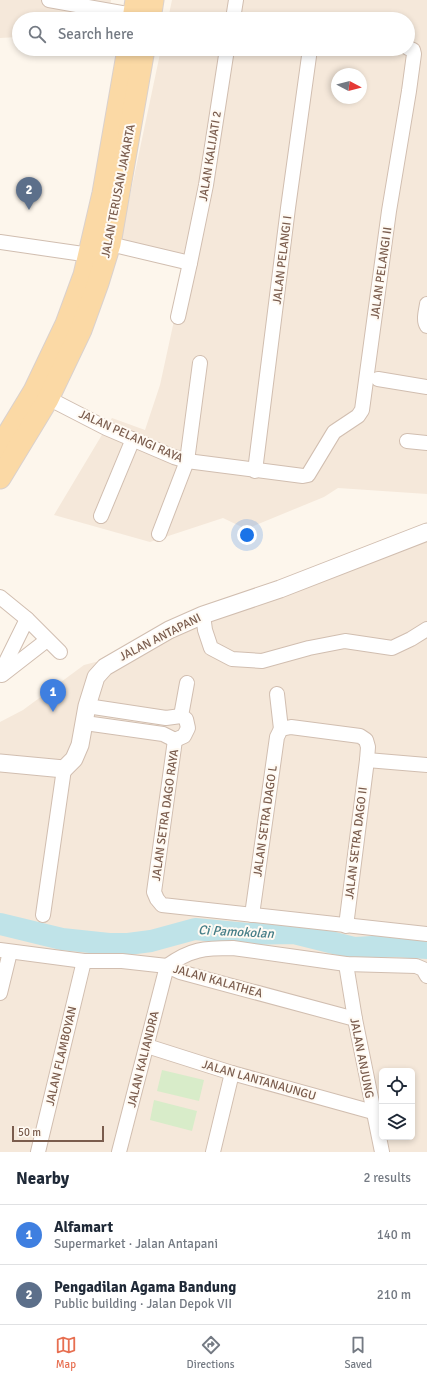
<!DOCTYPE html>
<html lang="en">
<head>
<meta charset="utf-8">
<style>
	body { margin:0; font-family:Signika,sans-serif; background:#f6f6f7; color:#1f2937 }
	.controls { position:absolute; right:12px; bottom:12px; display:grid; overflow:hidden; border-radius:6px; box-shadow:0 2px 6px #0003 }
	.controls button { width:36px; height:36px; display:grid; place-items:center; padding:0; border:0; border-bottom:1px solid #e0e1e3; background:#fff; color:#1f2937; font:20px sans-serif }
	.compass { position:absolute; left:331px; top:68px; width:36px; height:36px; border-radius:50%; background:#fff; box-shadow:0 2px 6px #0003; rotate:97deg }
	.scale { position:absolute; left:12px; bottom:10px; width:92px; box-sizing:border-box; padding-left:4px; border:2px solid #7a5c4d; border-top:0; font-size:11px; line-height:14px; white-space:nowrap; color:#7a5c4d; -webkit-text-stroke:3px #fffaf3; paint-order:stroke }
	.you { position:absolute; left:247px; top:535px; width:14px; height:14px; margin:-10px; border:3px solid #fff; border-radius:50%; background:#1a73e8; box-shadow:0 0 0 6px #1a73e833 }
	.badge { display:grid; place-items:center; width:26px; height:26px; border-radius:50%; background:#e76f51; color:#fff; font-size:13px; font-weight:700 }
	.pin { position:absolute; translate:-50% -33px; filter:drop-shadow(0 1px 2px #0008) }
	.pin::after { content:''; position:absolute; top:21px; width:14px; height:12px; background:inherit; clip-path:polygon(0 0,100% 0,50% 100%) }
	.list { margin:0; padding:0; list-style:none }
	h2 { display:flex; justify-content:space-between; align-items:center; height:52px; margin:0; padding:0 16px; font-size:17px }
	h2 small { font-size:13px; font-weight:400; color:#747a83 }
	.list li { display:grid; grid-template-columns:26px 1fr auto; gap:12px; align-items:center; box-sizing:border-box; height:60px; padding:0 16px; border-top:1px solid #e0e1e3 }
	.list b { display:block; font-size:15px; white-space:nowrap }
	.list p { margin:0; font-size:13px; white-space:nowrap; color:#747a83 }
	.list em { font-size:13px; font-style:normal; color:#747a83 }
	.icon { flex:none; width:22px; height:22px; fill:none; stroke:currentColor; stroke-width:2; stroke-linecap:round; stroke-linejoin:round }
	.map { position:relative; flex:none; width:427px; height:1152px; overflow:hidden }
	.search { position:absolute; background:#fff; box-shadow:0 2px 6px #0003; left:12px; right:12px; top:12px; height:44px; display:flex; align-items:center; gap:10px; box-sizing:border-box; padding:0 14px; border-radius:22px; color:#747a83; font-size:15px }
	.sheet { height:172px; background:#fff }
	nav { display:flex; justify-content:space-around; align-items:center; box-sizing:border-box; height:56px; border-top:1px solid #e0e1e3; background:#fff; font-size:11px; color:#747a83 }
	nav a { display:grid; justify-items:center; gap:2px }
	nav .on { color:#e76f51 }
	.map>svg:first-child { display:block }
	.residential { fill:#f5e8da; fill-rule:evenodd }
	.green { fill:#d8ecc9 }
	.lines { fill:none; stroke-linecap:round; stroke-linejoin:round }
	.river { stroke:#bfe3e8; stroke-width:22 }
	.minor-casing { stroke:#d1beb0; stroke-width:16 }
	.tertiary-casing { stroke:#d1beb0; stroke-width:19 }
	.primary-casing { stroke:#dad1cd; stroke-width:23 }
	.minor { stroke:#fff; stroke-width:14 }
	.tertiary { stroke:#fff; stroke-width:17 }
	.primary { stroke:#fbd9a5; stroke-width:21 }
	.labels { text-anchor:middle; stroke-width:4; stroke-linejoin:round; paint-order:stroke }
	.street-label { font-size:12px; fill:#7a5c4d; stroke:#fffaf3 }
	.water-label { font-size:13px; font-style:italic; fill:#437c86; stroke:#fffaf3 }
</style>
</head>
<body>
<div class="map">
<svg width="427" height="1152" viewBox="0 0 427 1152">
	<rect width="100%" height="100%" fill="#fdf6ec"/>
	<g class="residential">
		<polygon points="0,0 111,0 108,19 19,19 19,37 0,38"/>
		<path d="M172,0H427V494L338,488L324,497L246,529L223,518L150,542L54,515L112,418L145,430L160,385L185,270L120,243L161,49H408V19H168ZM337,74H361V98H337Z"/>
		<path d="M427,538V1152H0V722L23,710L84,665L153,647L208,620L258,606L416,541ZM382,1071H412V1137H382Z"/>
	</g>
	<g class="green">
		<polygon points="162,1070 204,1080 199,1101 157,1091"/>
		<polygon points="154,1100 197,1111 192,1131 150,1120"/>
	</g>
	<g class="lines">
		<polyline class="river" points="0,924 62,939 109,944 128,944 151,941 195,929 248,934 294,933 354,948 392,946 427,948"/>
		<defs>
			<g id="minor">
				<polyline points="49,0 133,15"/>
				<polyline points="233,19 236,0"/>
				<polyline points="0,242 90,255"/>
				<polyline points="110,244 190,263"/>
				<path d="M427,304C426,311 423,320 427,326"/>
				<polyline points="178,317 190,263 206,185 227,49"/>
				<polyline points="378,379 427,387"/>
				<polyline points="40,394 106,428 174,457 187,461 303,476 308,475 334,432 358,416 362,410 389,211 409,91 414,54 413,50 408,48"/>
				<polyline points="407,441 427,443"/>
				<polyline points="255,471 288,208 310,49"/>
				<polyline points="101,516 133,439"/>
				<polyline points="159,534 187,461 200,363"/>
				<polyline points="0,597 27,619 60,652"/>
				<polyline points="203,615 205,630 211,648 232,659 262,661 309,648 345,641 392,648 411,639 427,629"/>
				<polyline points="0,674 27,619"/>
				<polyline points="2,675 47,640"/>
				<polyline points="277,694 281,729"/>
				<polyline points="87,706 166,718 181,716"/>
				<polyline points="85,723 163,734 175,740"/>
				<polyline points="175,740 154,892 157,899 162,905 427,934"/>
				<polyline points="175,740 184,736 188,728 186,719 181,716 187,683"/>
				<polyline points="367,760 427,765"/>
				<polyline points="43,915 64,769"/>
				<polyline points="252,915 277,737 281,729 291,727 360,736 366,740 368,747 367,760 346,926"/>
				<polyline points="0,950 84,961 122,961 167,966 180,972 355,1019"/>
				<polyline points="346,964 355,1019 382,1152"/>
				<path d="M167,966C191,949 204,948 233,948L346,964L416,966L423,969L427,976"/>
				<polyline points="0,993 10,952"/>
				<polyline points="147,1046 232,1073 373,1112"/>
				<polyline points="38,1152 84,961"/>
				<polyline points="119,1152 167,966"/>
				<polyline points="213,1152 232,1073"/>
			</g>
			<polyline id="tertiary" points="0,763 64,769 74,759 80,745 87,706 96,677 105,667 169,630 203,615 280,589 427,532"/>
			<g id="primary">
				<polyline points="133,19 136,0"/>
				<polyline points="150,19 153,0"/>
				<polyline points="0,447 34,391 66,324 84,275 103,193 128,49"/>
				<polyline points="0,478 48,399 81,330 98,283 110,244 144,49"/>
			</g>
		</defs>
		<use href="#minor" class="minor-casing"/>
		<use href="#tertiary" class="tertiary-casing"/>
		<use href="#primary" class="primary-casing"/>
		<use href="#minor" class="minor"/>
		<use href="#tertiary" class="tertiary"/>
		<use href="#primary" class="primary"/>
	</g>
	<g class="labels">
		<g class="street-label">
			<text transform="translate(210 156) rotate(-81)" y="4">JALAN KALIJATI 2</text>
			<text transform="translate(118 191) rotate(-79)" y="4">JALAN TERUSAN JAKARTA</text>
			<text transform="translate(282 260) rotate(-83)" y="4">JALAN PELANGI I</text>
			<text transform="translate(381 273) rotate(-82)" y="4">JALAN PELANGI II</text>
			<text transform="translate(131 436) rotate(24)" y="4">JALAN PELANGI RAYA</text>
			<text transform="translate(160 637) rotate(-27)" y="4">JALAN ANTAPANI</text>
			<text transform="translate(165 815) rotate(-82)" y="4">JALAN SETRA DAGO RAYA</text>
			<text transform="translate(265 821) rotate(-82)" y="4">JALAN SETRA DAGO L</text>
			<text transform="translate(356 843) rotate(-83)" y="4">JALAN SETRA DAGO II</text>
			<text transform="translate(218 981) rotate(16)" y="4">JALAN KALATHEA</text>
			<text transform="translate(61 1056) rotate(-77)" y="4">JALAN FLAMBOYAN</text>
			<text transform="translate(362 1058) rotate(79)" y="4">JALAN ANJUNG</text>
			<text transform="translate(143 1059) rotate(-76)" y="4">JALAN KALIANDRA</text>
			<text transform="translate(259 1080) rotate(16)" y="4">JALAN LANTANAUNGU</text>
		</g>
		<g class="water-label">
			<text transform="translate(236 931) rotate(3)" y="5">Ci Pamokolan</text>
		</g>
	</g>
</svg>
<div class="controls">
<button><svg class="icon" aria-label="locate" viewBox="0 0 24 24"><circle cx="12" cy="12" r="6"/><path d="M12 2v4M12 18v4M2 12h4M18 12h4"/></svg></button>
<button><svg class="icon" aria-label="layers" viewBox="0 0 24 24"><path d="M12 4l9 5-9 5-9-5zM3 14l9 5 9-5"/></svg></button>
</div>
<svg class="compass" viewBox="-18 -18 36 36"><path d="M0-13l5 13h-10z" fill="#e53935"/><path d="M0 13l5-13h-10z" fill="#747a83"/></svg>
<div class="scale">50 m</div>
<div class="you"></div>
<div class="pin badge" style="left:53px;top:712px;background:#3f7fe0">1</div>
<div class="pin badge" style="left:29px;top:210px;background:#5c6f8a">2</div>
<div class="search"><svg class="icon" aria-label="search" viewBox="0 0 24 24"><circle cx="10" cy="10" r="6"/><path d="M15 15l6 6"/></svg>Search here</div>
</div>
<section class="sheet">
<h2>Nearby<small>2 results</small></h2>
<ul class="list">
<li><span class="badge" style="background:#3f7fe0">1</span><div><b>Alfamart</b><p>Supermarket · Jalan Antapani</p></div><em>140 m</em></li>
<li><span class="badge" style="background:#5c6f8a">2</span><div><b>Pengadilan Agama Bandung</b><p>Public building · Jalan Depok VII</p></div><em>210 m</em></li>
</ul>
</section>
<nav>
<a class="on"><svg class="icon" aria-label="map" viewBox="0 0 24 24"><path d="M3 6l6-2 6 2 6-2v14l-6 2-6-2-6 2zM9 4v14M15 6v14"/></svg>Map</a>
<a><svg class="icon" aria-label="directions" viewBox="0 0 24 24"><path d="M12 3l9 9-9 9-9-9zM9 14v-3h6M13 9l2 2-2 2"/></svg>Directions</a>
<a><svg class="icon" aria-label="saved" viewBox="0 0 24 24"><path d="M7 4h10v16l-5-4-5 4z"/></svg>Saved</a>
</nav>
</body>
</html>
